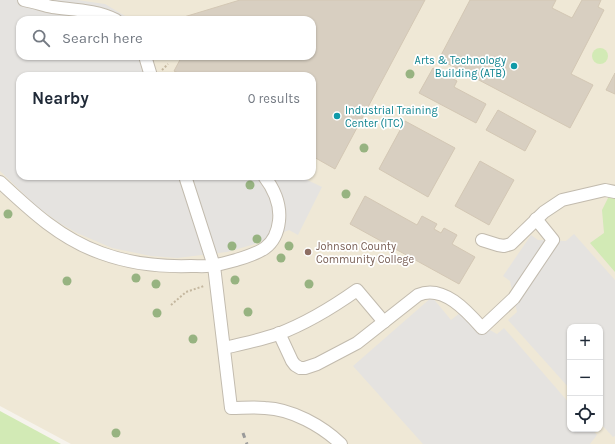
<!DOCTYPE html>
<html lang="en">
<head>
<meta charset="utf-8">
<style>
	body { margin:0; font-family:Karla,sans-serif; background:#f2f2f3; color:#1f2937 }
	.controls { position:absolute; right:12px; bottom:12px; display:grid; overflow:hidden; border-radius:8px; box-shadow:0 1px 3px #0004 }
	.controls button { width:36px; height:36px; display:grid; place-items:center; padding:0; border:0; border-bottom:1px solid #e0e1e3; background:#fff; color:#1f2937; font:20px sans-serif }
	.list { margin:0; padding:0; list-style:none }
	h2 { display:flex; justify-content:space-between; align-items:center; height:52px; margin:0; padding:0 16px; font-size:17px }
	h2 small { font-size:13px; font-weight:400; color:#747a83 }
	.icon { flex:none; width:22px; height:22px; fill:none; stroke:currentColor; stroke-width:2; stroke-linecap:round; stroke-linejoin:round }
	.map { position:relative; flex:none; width:615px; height:444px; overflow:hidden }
	.search { position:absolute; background:#fff; box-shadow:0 1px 3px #0004; left:16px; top:16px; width:300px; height:44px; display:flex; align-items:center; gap:10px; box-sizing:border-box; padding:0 14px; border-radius:12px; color:#747a83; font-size:15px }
	.panel { position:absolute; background:#fff; box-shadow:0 1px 3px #0004; left:16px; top:72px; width:300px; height:108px; border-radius:12px }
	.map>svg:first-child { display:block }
	.education { fill:#efe8d6; fill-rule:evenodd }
	.green { fill:#d2eab5 }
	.parking { fill:#e5e3e0 }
	.building { fill:#d8cfc1; stroke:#d3c7b4 }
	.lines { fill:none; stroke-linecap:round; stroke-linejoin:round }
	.minor-casing { stroke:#c2bbae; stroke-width:14 }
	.path { stroke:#c4b79f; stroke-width:2; stroke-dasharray:2 2; stroke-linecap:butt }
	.minor { stroke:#fff; stroke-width:12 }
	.rail { stroke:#9a9a9a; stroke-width:3; stroke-dasharray:5 5; stroke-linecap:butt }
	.tree { fill:#97b381 }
	.culture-dot { fill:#0f9aa8; stroke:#fff; stroke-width:1.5 }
	.education-dot { fill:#8d6e63; stroke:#fff; stroke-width:1.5 }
	.labels { text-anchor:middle; stroke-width:3.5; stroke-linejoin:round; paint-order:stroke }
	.culture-label { font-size:11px; fill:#0d838f; stroke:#fff; text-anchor:end }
	.education-label { font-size:11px; fill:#785e54; stroke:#fff; text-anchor:start }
</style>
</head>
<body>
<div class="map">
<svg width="615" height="444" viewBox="0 0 615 444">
	<rect width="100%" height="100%" fill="#f6f3ec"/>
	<path class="education" d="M0,0H615V444H71L0,406ZM20,20H312V56H20ZM20,76H312V176H20ZM570,327H600V429H570Z"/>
	<g class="green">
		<circle cx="600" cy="56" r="8"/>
		<polygon points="609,196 615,197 615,272 590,243 604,233 602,210"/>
		<polygon points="0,411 61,444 0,444"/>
	</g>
	<g class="parking">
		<polygon points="0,0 77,0 105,4 125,16 129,20 20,20 20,56 150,56 157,76 20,76 20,176 299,176 322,187 298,235 289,230 255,244 227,252 177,258 151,256 112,248 77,233 61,224 37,207 0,171"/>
		<polygon points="574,234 615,280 615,436 613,437 600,423 600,327 570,327 570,389 508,320 517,312 510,281 503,276 531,235 538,240 566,241"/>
		<polygon points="432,297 451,320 460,313 497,334 504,328 570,404 570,429 592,429 597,435 590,444 423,444 353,366"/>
	</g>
	<g class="building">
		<polygon points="240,0 425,0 335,169 312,156 312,76 184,76 174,71 182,56 312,56 312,20 174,20"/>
		<polygon points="470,0 556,0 552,8 572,18 582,0 601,0 598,7 604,10 571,74 593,85 570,128 439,59"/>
		<polygon points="433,68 457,81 454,87 486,104 476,123 419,93"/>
		<polygon points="615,73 615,94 606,90"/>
		<polygon points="498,110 536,131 525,151 486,130"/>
		<polygon points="405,121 455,148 428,197 379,169"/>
		<polygon points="480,161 514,180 489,225 455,206"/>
		<polygon points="365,196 417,225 422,216 437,224 434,229 441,233 444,228 457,235 452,244 475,257 459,284 350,224"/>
	</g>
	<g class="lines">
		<defs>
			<g id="minor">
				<path d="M24,0C34,2 43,5 52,7C74,10 96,10 116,20"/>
				<polyline points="145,56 151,76"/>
				<path d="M185,176L214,266L231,408C242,408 254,407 265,408C292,409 322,426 341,444"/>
				<path d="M0,182C31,211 61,239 101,253C131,264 160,267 191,266C199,266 208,267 215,265C222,264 229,262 236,260C259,253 276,248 279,221C281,204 274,189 264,176"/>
				<polyline points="482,240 498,245 504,246 511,244 544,212 562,200 605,190 615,192"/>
				<path d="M279,333L292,361L295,365L300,368H305L317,364L357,343L418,295C443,284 467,311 482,328L514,298L553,240L536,219"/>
				<path d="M224,348C242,344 260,340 278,334C307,323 333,307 357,290L384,322"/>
			</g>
		</defs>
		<use href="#minor" class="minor-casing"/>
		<g class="path">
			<polyline points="162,70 168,64"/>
			<polyline points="171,305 186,292 204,286"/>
		</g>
		<use href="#minor" class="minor"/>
		<polyline class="rail" points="243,433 247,444"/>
	</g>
	<g class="tree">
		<circle cx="410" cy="74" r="4.5"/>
		<circle cx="364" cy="148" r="4.5"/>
		<circle cx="250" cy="185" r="4.5"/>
		<circle cx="346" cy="194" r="4.5"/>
		<circle cx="8" cy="214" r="4.5"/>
		<circle cx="257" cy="239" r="4.5"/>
		<circle cx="232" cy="246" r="4.5"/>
		<circle cx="289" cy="246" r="4.5"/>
		<circle cx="281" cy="258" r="4.5"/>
		<circle cx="136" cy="278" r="4.5"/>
		<circle cx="235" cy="280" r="4.5"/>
		<circle cx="67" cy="281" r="4.5"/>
		<circle cx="156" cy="284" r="4.5"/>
		<circle cx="309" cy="284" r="4.5"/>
		<circle cx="248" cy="312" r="4.5"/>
		<circle cx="157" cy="313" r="4.5"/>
		<circle cx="193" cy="339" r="4.5"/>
		<circle cx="116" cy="433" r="4.5"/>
	</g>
	<g class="culture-dot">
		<circle cx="514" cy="66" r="4"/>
		<circle cx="337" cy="116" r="4"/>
	</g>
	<circle class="education-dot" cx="308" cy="252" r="4"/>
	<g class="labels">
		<g class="culture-label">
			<text x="506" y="64">Arts &amp; Technology<tspan x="506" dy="13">Building (ATB)</tspan></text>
			<text x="345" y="114" text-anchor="start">Industrial Training<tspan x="345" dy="13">Center (ITC)</tspan></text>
		</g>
		<g class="education-label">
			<text x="316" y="250">Johnson County<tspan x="316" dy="13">Community College</tspan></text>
		</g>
	</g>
</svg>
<div class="controls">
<button>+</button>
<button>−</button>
<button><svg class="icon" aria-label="locate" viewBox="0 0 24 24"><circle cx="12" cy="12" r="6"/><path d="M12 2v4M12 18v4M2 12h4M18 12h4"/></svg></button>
</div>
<div class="search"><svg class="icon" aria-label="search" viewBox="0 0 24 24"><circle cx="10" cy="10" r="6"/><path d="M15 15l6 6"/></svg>Search here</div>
<section class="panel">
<h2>Nearby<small>0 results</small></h2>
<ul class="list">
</ul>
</section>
</div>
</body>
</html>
